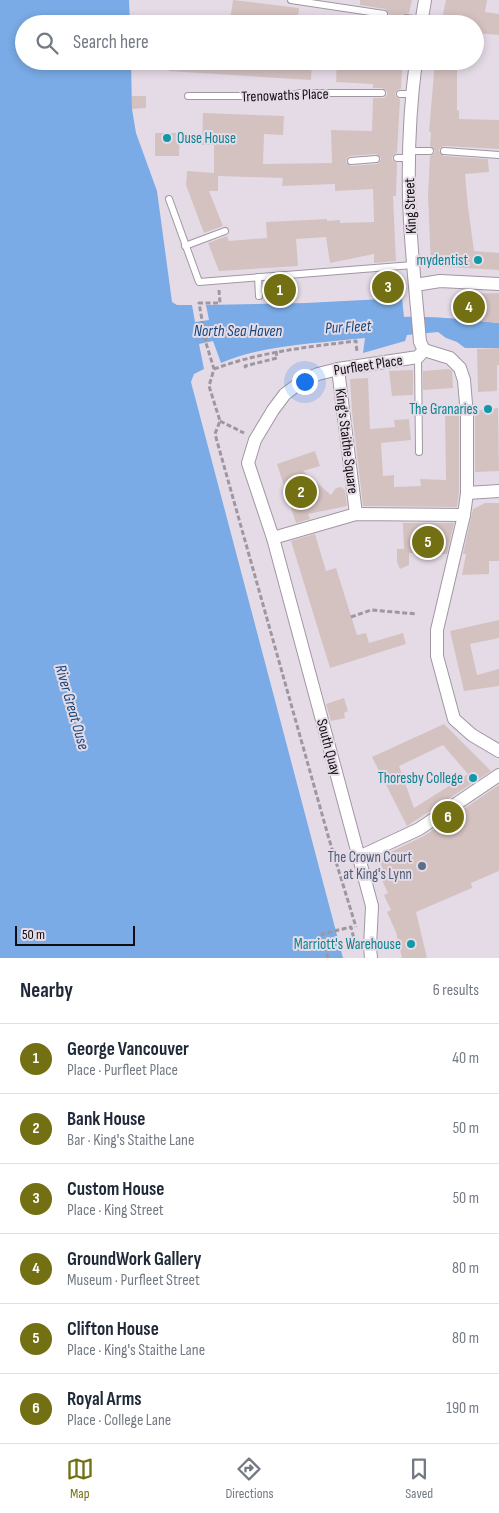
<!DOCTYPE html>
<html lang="en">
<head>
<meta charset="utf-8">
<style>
	body { margin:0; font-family:"Sofia Sans Condensed",sans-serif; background:#f6f6f7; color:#1f2937 }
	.scale { position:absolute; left:15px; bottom:12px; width:120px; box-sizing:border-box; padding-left:5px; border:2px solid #110d11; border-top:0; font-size:14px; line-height:18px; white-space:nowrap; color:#110d11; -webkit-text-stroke:4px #e5dbe7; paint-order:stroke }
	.you { position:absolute; left:304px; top:381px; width:18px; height:18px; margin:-12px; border:4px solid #fff; border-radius:50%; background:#1a73e8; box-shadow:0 0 0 8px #1a73e833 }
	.badge { display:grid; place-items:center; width:32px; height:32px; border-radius:50%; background:#727012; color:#fff; font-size:16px; font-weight:700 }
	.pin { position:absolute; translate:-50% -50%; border:2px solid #fff; box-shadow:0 1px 5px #0006 }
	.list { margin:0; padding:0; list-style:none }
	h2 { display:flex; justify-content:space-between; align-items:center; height:65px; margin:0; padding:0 20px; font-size:21px }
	h2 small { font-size:16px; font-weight:400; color:#747a83 }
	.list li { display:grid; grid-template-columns:32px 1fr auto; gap:15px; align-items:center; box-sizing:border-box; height:70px; padding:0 20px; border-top:1px solid #e0e1e3 }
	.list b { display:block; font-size:19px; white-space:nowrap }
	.list p { margin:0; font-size:16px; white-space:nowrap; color:#747a83 }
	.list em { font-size:16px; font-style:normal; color:#747a83 }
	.icon { flex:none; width:28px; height:28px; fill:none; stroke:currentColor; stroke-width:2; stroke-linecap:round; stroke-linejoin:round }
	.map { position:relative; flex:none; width:499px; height:958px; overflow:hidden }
	.search { position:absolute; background:#fff; box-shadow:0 2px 8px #0003; left:15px; right:15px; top:15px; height:55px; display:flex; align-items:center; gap:12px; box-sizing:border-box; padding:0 18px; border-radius:28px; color:#747a83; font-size:19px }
	.sheet { height:485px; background:#fff }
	nav { display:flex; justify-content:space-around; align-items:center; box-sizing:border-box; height:70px; border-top:1px solid #e0e1e3; background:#fff; font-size:14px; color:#747a83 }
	nav a { display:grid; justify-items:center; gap:2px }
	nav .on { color:#727012 }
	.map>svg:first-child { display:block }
	.water { fill:#7aabe6 }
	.building { fill:#d4c2c1; fill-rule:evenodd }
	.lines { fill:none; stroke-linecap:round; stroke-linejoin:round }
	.service-casing { stroke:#a197a2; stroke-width:8 }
	.minor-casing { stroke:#a197a2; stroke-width:14 }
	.path { stroke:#9f97a0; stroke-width:3; stroke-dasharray:5 2.5; stroke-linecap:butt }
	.service { stroke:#fff; stroke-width:6 }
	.minor { stroke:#fff; stroke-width:12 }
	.culture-dot { fill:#0f9aa8; stroke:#e5dbe7; stroke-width:2 }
	.service-dot { fill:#5c6f8a; stroke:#e5dbe7; stroke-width:2 }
	.labels { text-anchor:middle; stroke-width:4; stroke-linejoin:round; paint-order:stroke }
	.street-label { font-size:15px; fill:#110d11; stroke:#e5dbe7 }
	.culture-label { font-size:15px; fill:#0d838f; stroke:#e5dbe7; text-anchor:end }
	.service-label { font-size:15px; fill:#4e5e75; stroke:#e5dbe7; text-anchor:end }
	.water-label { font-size:16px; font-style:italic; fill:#13467c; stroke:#e5dbe7 }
</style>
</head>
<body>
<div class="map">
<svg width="499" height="958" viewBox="0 0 499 958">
	<rect width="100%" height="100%" fill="#e5dbe7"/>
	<path class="water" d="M0,0H129L130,24H24V61H131L132,109L136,133L157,191L172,302L177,305H192L195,322L209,320L206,305L306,303L402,298L404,317C436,316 467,320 499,323V348H465L457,342L446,338L438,332L407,335L405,341L363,353L365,338C322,343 260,345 221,363L213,341L199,344L204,369L194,374L191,382L343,958H0Z"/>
	<g class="building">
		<polygon points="233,0 299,8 297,24 259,24 230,20"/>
		<polygon points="360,0 412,0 409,13 404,14 401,17 403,22 407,24 357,24 358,15 384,19 388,17 389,14 385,9 360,5"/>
		<polygon points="446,0 487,0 485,12 499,14 499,35 475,33 475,24 441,24"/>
		<polygon points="170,61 312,62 311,80 169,71"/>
		<path d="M337,61L363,63L367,66L386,68L391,66L392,61H399V66L402,69L401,89L397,90L395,94L396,97L400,99L397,153L394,154L392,158L393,161L397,163L396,196H393L396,261L374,263V254L330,263L326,237L296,239L298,266L219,271L208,243L227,236L229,241L267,238L266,222L327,219V221L340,220V223L374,222L373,189L335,191V184L282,186L283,178L218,176V191H209L223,226L204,233L186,185L187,171L214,173V145H202L203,113L284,116L283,135L264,134L263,164L332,163L331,130L372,131L373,98H384L387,95V91L382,88H373V84L336,82ZM376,154L381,158L380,162L377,164L351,166L346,162L347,158L350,156Z"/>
		<polygon points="435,61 457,61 457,110 459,111 459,119 499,120 499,149 444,146 440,148 439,151 444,156 488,159 489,172 465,174 468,207 474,251 499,253 499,270 431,266 428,195 430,156 434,154 435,151 430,146 431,132 429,132"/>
		<polygon points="132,96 146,96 146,108 132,109"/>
		<polygon points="155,133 180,133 179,156 155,156"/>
		<polygon points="396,271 396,275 401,275 402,298 376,299 375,273"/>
		<polygon points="499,293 499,323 459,319 460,294"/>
		<polygon points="499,348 499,365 497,365 497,391 478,392 477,349"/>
		<polygon points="449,369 452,371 453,388 423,390 423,371"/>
		<polygon points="413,370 413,395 392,396 389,371"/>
		<polygon points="368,378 370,429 395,427 394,420 409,419 411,440 381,443 383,476 394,475 394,487 421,486 420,479 446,480 445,414 459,413 459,492 457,507 363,506 352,412 350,379"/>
		<polygon points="498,408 499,471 475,472 475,411"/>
		<polygon points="315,451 320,466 303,471 331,495 336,488 341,487 345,490 347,506 308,514 310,519 296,523 277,464"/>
		<polygon points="485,503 499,503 499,561 489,561 489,574 462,575 466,554 463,554 473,509"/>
		<polygon points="403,523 454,523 447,554 409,553 409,565 400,569 397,562 397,549 404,549"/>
		<polygon points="315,534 326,571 336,568 357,635 366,633 369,643 403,633 406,644 330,668 291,541"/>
		<polygon points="499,620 499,638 470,644 477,675 499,669 499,686 464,691 450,631"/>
		<polygon points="344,698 348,711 344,713 345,718 331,721 326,704"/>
		<path d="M444,724L491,771L407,826L372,757ZM443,745L468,774L414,808L399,766Z"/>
		<polygon points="499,785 499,871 471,883 472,888 416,912 427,958 402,958 396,932 387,912 391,910 384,895 388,893 379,874 384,871 378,858 424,836"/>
	</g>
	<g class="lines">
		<defs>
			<g id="service">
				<polyline points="291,0 384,14"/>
				<polyline points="406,18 421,20"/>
				<polyline points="368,61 387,63"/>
				<polyline points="403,64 415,66"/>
				<polyline points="400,94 412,94"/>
				<polyline points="188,96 287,96 301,93 382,93"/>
				<polyline points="409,151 430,151"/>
				<polyline points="444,151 499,155"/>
				<polyline points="397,158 409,158"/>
				<polyline points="351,161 376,159"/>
				<polyline points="169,199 199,282 413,265"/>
				<polyline points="185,246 225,231"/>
				<polyline points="258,277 259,296"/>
				<polyline points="418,357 419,452"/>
			</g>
			<g id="minor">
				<polyline points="421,24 425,0"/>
				<path d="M416,61C410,106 408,151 409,196C410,244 416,293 420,342L424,350"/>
				<polyline points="415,285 440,281 499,284"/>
				<polyline points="424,350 450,358 460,368 464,380 467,416 467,493 464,515 437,630 437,656 454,719 472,735 499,751"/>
				<polyline points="338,369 356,514"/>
				<polyline points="467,493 499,491"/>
				<polyline points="273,538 356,514 464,515"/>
				<polyline points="359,857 419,829 499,775"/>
				<polyline points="371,958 370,947 372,906 273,538 248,463 255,440 273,410 285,394 301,382 318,374 338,369 418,357 424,350"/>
			</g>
		</defs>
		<use href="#service" class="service-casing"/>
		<use href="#minor" class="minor-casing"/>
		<g class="path">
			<polyline points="219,290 220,303 199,303 206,343 214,369 209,386 220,421 215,434 329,839 356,927"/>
			<polyline points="246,368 245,366 277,358 276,351"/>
			<path d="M214,369C260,352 307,347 356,341L357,353"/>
			<polyline points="220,421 244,433"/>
			<polyline points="351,617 371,610 417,614"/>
			<polyline points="328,958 322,934 351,927 355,943"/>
		</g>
		<use href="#service" class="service"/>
		<use href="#minor" class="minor"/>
	</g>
	<g class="culture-dot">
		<circle cx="167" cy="138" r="5"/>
		<circle cx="478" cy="260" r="5"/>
		<circle cx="488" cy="409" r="5"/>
		<circle cx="473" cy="778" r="5"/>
		<circle cx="411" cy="944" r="5"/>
	</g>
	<circle class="service-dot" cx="422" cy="866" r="5"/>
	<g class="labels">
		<g class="street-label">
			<text transform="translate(285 95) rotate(-2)" y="5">Trenowaths Place</text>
			<text transform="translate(410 206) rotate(-92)" y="5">King Street</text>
			<text transform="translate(368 365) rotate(-9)" y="5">Purfleet Place</text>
			<text transform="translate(347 441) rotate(83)" y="5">King's Staithe Square</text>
			<text transform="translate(329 747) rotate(75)" y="5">South Quay</text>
		</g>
		<g class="culture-label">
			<text x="177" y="143" text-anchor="start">Ouse House</text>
			<text x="468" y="265">mydentist</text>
			<text x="478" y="414">The Granaries</text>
			<text x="463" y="783">Thoresby College</text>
			<text x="401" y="949">Marriott's Warehouse</text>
		</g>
		<g class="service-label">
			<text x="412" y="862">The Crown Court<tspan x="412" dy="17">at King's Lynn</tspan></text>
		</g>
		<g class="water-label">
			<text transform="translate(348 326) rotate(-3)" y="6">Pur Fleet</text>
			<text x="238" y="336">North Sea Haven</text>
			<text transform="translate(73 707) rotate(74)" y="6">River Great Ouse</text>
		</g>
	</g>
</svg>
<div class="scale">50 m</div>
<div class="you"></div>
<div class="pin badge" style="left:280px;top:290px">1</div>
<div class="pin badge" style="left:301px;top:492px">2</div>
<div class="pin badge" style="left:388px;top:287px">3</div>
<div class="pin badge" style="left:469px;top:307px">4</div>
<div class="pin badge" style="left:428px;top:542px">5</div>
<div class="pin badge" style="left:448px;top:817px">6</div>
<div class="search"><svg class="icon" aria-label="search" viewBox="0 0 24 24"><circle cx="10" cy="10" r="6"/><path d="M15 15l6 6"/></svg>Search here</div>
</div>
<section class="sheet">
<h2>Nearby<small>6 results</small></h2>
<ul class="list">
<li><span class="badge">1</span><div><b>George Vancouver</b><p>Place · Purfleet Place</p></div><em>40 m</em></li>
<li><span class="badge">2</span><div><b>Bank House</b><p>Bar · King's Staithe Lane</p></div><em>50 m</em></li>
<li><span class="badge">3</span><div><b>Custom House</b><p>Place · King Street</p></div><em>50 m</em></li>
<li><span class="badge">4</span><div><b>GroundWork Gallery</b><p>Museum · Purfleet Street</p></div><em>80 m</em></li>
<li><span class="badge">5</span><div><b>Clifton House</b><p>Place · King's Staithe Lane</p></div><em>80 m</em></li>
<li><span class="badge">6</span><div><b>Royal Arms</b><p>Place · College Lane</p></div><em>190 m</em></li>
</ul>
</section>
<nav>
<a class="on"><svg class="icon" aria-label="map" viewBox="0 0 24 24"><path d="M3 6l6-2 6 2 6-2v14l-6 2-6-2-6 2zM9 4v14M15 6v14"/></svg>Map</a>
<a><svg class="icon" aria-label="directions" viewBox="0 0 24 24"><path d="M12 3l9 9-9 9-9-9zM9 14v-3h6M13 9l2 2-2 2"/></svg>Directions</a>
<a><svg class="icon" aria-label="saved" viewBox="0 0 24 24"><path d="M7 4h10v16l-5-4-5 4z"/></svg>Saved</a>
</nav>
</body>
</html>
